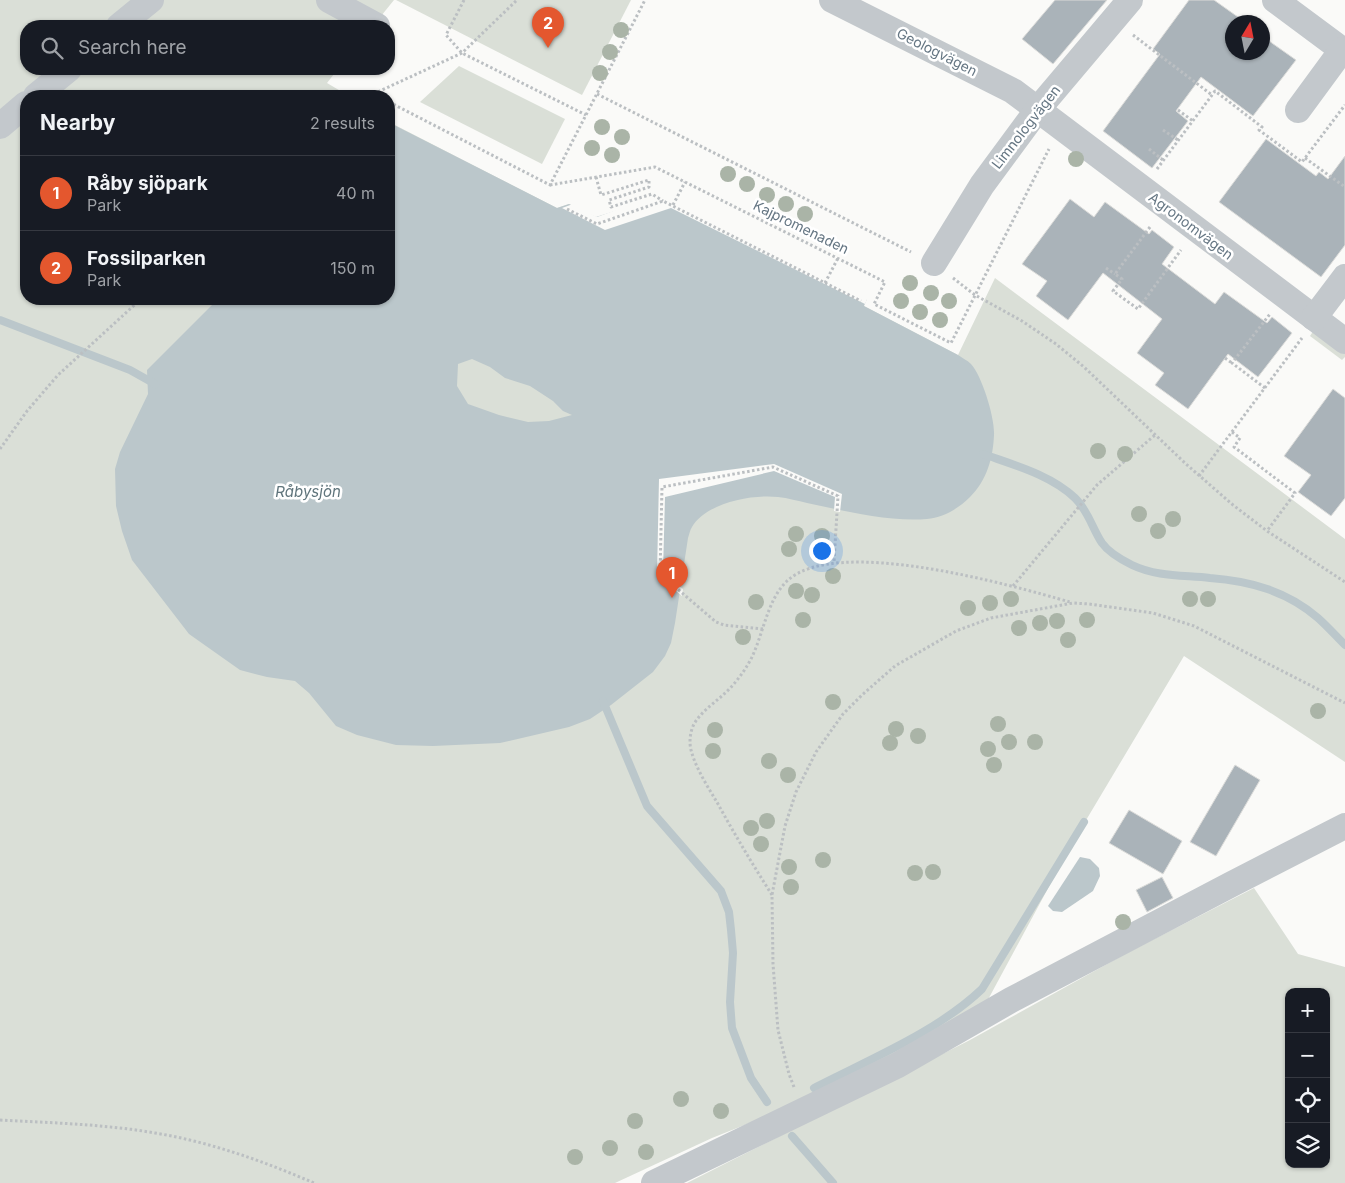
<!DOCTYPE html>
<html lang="en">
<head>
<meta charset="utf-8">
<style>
	body { margin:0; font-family:Inter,sans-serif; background:#242831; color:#f1f3f6 }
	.controls { position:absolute; right:15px; bottom:15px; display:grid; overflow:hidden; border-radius:10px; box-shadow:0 1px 4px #0004 }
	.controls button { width:45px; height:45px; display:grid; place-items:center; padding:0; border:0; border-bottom:1px solid #363941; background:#171b24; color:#f1f3f6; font:25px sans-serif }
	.compass { position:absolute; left:1225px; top:15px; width:45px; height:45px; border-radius:50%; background:#171b24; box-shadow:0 1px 4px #0004; rotate:10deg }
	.you { position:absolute; left:821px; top:550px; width:18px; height:18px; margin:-12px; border:4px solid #fff; border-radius:50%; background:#1a73e8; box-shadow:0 0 0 8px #1a73e833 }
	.badge { display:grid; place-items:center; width:32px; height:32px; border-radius:50%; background:#e4572e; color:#fff; font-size:16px; font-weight:700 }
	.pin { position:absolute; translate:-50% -41px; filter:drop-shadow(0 1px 2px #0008) }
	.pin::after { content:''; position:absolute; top:26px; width:18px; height:15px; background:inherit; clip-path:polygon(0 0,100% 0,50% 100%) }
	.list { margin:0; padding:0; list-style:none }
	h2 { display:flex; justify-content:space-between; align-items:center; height:65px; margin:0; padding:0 20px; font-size:21px }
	h2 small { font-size:16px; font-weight:400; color:#9ea1a6 }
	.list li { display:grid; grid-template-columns:32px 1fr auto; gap:15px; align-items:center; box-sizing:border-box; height:75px; padding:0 20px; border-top:1px solid #363941 }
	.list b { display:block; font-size:19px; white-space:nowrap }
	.list p { margin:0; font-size:16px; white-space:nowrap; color:#9ea1a6 }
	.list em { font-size:16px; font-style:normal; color:#9ea1a6 }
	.icon { flex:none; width:28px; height:28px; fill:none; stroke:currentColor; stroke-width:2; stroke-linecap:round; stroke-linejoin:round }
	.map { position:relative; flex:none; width:1345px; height:1183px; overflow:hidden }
	.search { position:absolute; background:#171b24; box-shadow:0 1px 4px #0004; left:20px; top:20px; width:375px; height:55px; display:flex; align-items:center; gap:12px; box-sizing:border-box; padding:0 18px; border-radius:20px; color:#9ea1a6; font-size:19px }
	.panel { position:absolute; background:#171b24; box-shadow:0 1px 4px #0004; left:20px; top:90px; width:375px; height:215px; border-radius:20px }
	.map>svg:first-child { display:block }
	.green { fill:#dadfd7; fill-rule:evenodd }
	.water { fill:#bbc7cb; fill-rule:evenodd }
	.pier { fill:#fafaf8 }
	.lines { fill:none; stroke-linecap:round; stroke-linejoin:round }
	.stream { stroke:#bbc7cb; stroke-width:8 }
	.building { fill:#aab3b9; stroke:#dcdcda }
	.path { stroke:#bbbfc2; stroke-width:3; stroke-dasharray:2.5 2.5; stroke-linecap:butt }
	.minor { stroke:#c3c8cc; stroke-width:26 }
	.tree { fill:#aab4a7 }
	.labels { text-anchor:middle; stroke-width:5; stroke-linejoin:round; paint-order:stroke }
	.street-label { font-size:14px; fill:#657683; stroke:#fff }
	.water-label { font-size:15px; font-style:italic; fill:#60757c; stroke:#fff }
</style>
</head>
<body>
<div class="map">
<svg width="1345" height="1183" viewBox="0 0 1345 1183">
	<rect width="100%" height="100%" fill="#fafaf8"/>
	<g class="green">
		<polygon points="0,0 394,0 373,26 26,26 26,69 338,69 327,83 349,96 26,96 26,299 389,299 389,122 557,208 569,204 596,217 864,306 958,355 995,278 1345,539 1345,762 1184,656 1073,842 984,1007 785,1109 712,1138 615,1183 0,1183"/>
		<polygon points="396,0 631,0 582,95"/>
		<polygon points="459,66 565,119 542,164 420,102"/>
		<polygon points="1314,330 1345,353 1345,357 1342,360 1310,336"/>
		<path d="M1254,888L1298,954L1345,967V1183H687L970,1040L1127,953ZM1289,992H1326V1164H1289Z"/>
	</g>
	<g class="water">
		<path d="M394,125L557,208L569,204L596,217L662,196L867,299L864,306L958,355C962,358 967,360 971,364C982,376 995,418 994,435C993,458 987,480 970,497C959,508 943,518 927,519C888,522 846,511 807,503C798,501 788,498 778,497C752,494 706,503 692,527C690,530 689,535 688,538L675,623L671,643L665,656L653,672L611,705L590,719L569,727L500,743L433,746L396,745L357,735L336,726L309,693L295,681L267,677L240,670L189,634L132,560L122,531L116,506L115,469L120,452L148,394L147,370L218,299H389V130ZM472,359L490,367L505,378L530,386L553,401L563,411L572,415L549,421L528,422L499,415L468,404L457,386L458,364Z"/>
		<polygon points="1080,857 1090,859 1099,868 1100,876 1093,891 1062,912 1053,911 1048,906"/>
	</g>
	<g class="pier">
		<polygon points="662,193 868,297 865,304 671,208 605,230 562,208 573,204 597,217"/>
		<polygon points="774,464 842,494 840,512 834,511 835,497 774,471 665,497 663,572 683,589 682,596 657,575 659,479"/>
	</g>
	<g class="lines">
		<g class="stream">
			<polyline points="0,320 130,370 155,384"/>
			<path d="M983,454C1014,465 1051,475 1075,498C1089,512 1092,528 1102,543C1109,553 1122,560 1132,565C1157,577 1184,575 1210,578C1250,581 1287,591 1318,618C1327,626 1336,636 1345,645"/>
			<polyline points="603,701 647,806 721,891 729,912 731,930 733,953 730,1002 732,1028 751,1078 767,1102"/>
			<path d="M814,1088C870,1059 937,1032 982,989L1084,822"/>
			<polyline points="792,1136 833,1183"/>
		</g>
	</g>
	<g class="building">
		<polygon points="1055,0 1107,0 1053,64 1022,39"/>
		<polygon points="1189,0 1214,0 1245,22 1232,22 1232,52 1262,52 1262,36 1296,60 1253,116 1201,77 1176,111 1188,121 1152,168 1103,131 1160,54 1153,49"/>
		<polygon points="1266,139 1316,176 1319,172 1328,179 1345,156 1345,245 1321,277 1219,202"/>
		<polygon points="1070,199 1094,217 1105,202 1149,234 1152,230 1174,247 1162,264 1215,304 1224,292 1267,323 1272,317 1292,333 1258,377 1228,354 1188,409 1155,385 1164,373 1137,353 1162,319 1103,273 1068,320 1036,296 1047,281 1022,264"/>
		<polygon points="1333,389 1345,398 1345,498 1331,516 1298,492 1311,475 1284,456"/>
		<polygon points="1235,765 1260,780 1216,856 1190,842"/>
		<polygon points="1129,810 1182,841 1163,874 1109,843"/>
		<polygon points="1162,877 1173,898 1147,912 1136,890"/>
	</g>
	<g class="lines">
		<g class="path">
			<polyline points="464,0 446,35 462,53 586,115"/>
			<polyline points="1133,35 1212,95"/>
			<polyline points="597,94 911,252"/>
			<polyline points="369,96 462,53 517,0"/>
			<polyline points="389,102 550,185 645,0"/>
			<polyline points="1178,110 1193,121"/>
			<polyline points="1163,130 1178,140"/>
			<polyline points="1149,149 1163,160"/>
			<polyline points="1305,158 1345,187"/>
			<polyline points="1157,169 1215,91 1262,127 1259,130 1302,162 1345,105"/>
			<polyline points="596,177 601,195 649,180 649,187 609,200 611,207 652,194 663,201"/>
			<polyline points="550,185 655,167 885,282 874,304 951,343 1049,149"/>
			<polyline points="673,205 685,182"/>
			<polyline points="567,209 597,224 663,201 861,301"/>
			<polyline points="1150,227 1115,274 1122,279 1113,291 1138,309 1181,250"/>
			<polyline points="1106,268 1115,274"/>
			<polyline points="953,278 975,295 1022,321 1056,344 1084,367 1186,464 1233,505 1267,531 1345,582"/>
			<polyline points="825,283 838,258"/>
			<polyline points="1225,358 1232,363"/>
			<polyline points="1265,388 1232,363 1270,314"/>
			<polyline points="1232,432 1240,438 1234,447 1295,493 1267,531"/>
			<polyline points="0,449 27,411 58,375 141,299"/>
			<polyline points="1199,476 1302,338"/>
			<polyline points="1013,586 1097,485 1155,435"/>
			<polyline points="763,629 724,625 716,622 660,574 662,487 773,467 838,496 834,562"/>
			<path d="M772,895C753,865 735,835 718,804C708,787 696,769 691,750C689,742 690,732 694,724C701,712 713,704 723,695C732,687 741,676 747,666C763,641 765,602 787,581C836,535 1010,585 1070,602"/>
			<polyline points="794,1087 789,1074 778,1030 773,964 772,895 785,826 796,792 816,752 843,714 862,695 895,666 956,631 991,618 1073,603 1089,604 1153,613 1194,626 1345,703"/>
			<path d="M0,1120C52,1123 104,1124 155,1133C210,1142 263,1161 314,1183"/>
		</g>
		<g class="minor">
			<polyline points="329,0 377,26"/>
			<polyline points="832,0 1013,91 1345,341"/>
			<polyline points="1275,0 1345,52"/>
			<polyline points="119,26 151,0"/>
			<polyline points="36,96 69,69"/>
			<polyline points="1298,110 1342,50"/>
			<polyline points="0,126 26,104"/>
			<polyline points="934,263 982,185 1038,109 1130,0"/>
			<polyline points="1314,318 1345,277"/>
			<polyline points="654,1183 898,1065 1011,1000 1230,885 1345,826"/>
		</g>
	</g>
	<g class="tree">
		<circle cx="621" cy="30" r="8"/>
		<circle cx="610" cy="52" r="8"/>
		<circle cx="600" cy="73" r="8"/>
		<circle cx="602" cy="127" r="8"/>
		<circle cx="622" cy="137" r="8"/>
		<circle cx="592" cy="148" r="8"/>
		<circle cx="612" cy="155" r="8"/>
		<circle cx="1076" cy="159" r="8"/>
		<circle cx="728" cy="174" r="8"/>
		<circle cx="747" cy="184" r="8"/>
		<circle cx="767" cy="195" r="8"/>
		<circle cx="786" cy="204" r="8"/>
		<circle cx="805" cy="214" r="8"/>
		<circle cx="910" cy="283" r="8"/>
		<circle cx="931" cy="293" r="8"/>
		<circle cx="901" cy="301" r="8"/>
		<circle cx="949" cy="301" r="8"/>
		<circle cx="920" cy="312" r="8"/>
		<circle cx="940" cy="320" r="8"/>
		<circle cx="1098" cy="451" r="8"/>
		<circle cx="1125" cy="454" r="8"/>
		<circle cx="1139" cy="514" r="8"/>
		<circle cx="1173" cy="519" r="8"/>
		<circle cx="1158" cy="531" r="8"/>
		<circle cx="796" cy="534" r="8"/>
		<circle cx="822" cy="536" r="8"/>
		<circle cx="789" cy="549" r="8"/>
		<circle cx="833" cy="576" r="8"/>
		<circle cx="796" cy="591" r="8"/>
		<circle cx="812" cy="595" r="8"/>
		<circle cx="1011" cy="599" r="8"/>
		<circle cx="1190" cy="599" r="8"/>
		<circle cx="1208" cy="599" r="8"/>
		<circle cx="756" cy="602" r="8"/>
		<circle cx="990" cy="603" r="8"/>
		<circle cx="968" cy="608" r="8"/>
		<circle cx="803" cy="620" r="8"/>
		<circle cx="1087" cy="620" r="8"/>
		<circle cx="1057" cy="621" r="8"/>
		<circle cx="1040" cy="623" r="8"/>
		<circle cx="1019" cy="628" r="8"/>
		<circle cx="743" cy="637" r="8"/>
		<circle cx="1068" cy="640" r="8"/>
		<circle cx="833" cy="702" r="8"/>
		<circle cx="1318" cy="711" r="8"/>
		<circle cx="998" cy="724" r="8"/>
		<circle cx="896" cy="729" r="8"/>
		<circle cx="715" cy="730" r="8"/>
		<circle cx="918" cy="736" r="8"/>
		<circle cx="1009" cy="742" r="8"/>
		<circle cx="1035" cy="742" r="8"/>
		<circle cx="890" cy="743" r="8"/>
		<circle cx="988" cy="749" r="8"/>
		<circle cx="713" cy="751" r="8"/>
		<circle cx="769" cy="761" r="8"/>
		<circle cx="994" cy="765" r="8"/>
		<circle cx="788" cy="775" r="8"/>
		<circle cx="767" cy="821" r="8"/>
		<circle cx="751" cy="828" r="8"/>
		<circle cx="761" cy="844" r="8"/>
		<circle cx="823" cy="860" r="8"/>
		<circle cx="789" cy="867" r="8"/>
		<circle cx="933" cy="872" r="8"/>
		<circle cx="915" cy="873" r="8"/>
		<circle cx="791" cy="887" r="8"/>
		<circle cx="1123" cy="922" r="8"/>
		<circle cx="681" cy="1099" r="8"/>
		<circle cx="721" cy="1111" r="8"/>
		<circle cx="635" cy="1121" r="8"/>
		<circle cx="610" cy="1148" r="8"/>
		<circle cx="646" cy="1152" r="8"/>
		<circle cx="575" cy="1157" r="8"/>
	</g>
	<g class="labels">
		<g class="street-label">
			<text transform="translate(937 52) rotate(27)" y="5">Geologvägen</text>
			<text transform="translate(1026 127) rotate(-52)" y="5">Limnologvägen</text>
			<text transform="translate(1191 226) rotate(37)" y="5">Agronomvägen</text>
			<text transform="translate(801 227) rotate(26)" y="5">Kajpromenaden</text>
		</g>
		<g class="water-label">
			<text x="308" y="497">Råbysjön</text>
		</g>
	</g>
</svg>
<div class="controls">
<button>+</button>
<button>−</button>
<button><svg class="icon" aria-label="locate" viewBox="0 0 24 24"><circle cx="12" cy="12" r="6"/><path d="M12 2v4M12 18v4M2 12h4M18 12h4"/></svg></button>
<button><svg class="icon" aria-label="layers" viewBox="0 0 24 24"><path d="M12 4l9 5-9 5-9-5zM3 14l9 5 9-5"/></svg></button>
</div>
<svg class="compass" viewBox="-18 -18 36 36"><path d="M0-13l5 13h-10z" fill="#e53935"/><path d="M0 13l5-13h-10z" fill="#9ea1a6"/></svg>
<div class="you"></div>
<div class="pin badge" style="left:672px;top:598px">1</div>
<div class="pin badge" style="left:548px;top:48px">2</div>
<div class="search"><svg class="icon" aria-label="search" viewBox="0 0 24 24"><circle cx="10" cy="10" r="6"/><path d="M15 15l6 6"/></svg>Search here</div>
<section class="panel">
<h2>Nearby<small>2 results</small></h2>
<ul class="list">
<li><span class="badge">1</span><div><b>Råby sjöpark</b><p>Park</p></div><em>40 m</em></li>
<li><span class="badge">2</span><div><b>Fossilparken</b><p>Park</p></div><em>150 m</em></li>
</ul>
</section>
</div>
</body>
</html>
